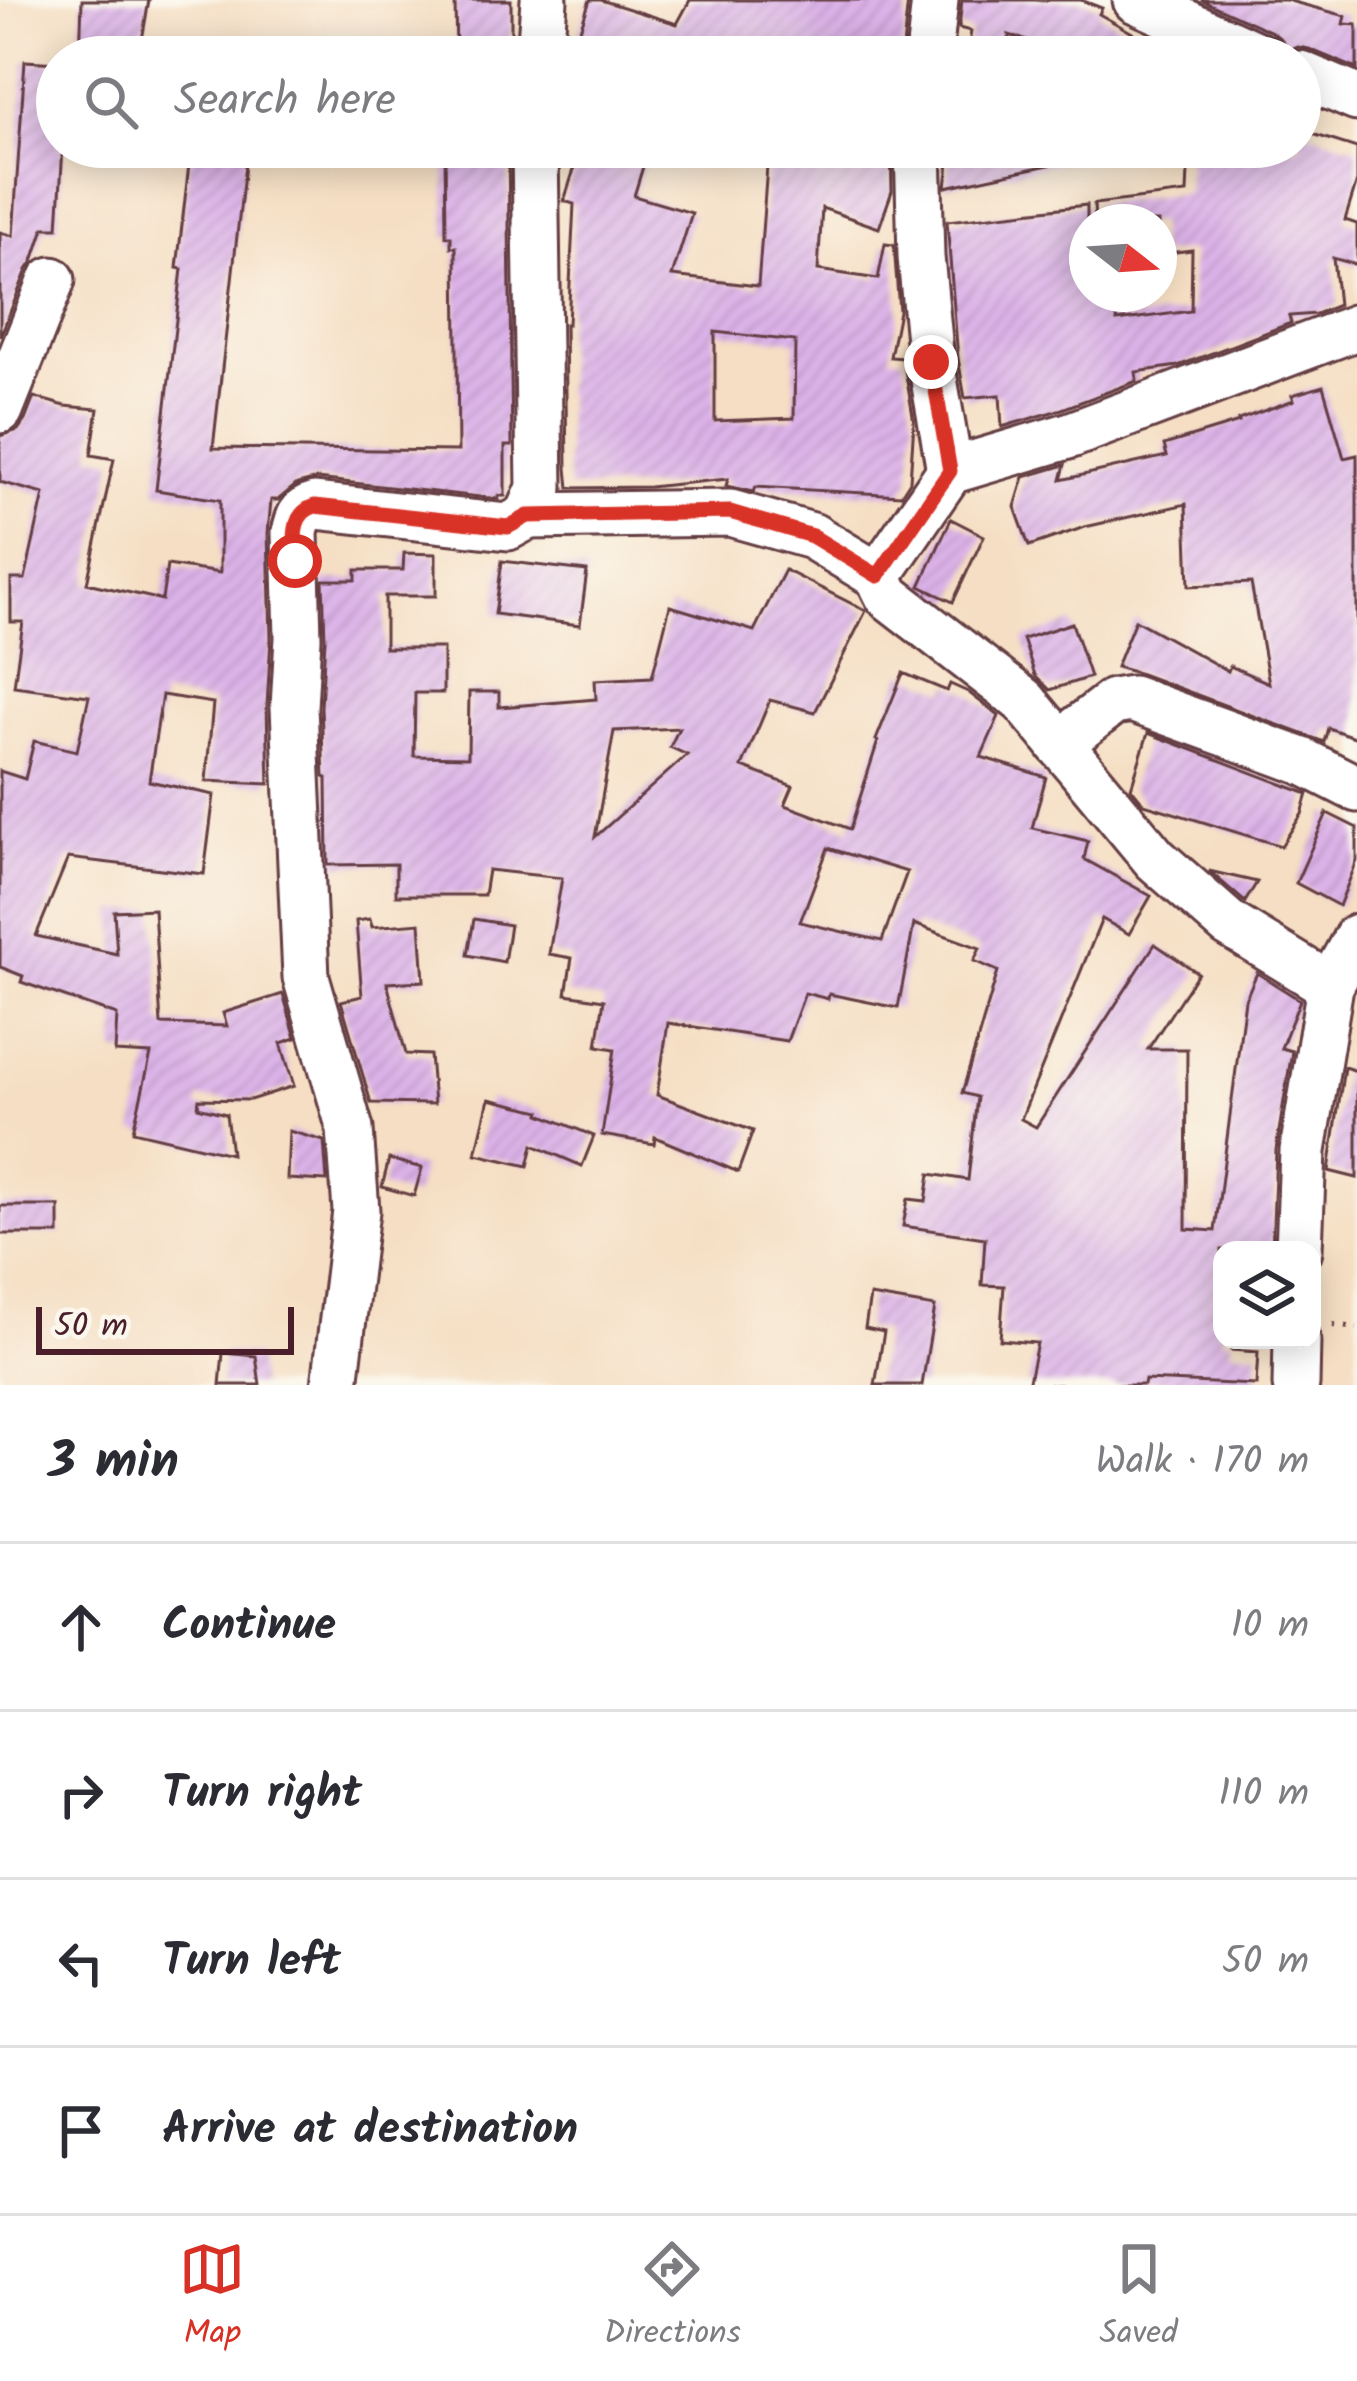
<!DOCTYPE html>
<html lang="en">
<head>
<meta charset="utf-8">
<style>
	body { margin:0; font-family:Kalam,sans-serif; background:#f2f2f3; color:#2b2b33 }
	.controls { position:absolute; right:36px; bottom:36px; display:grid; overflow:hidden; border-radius:24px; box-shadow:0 6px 30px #0003 }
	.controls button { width:108px; height:108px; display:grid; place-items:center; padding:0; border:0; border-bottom:3px solid #e1e1e2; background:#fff; color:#2b2b33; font:60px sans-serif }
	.compass { position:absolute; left:1069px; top:204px; width:108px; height:108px; border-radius:50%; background:#fff; box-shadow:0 6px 30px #0003; rotate:107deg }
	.scale { position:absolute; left:36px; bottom:30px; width:258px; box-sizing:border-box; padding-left:12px; border:6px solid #4a1f2b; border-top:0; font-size:33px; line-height:42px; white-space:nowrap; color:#4a1f2b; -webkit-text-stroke:9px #fbf7ec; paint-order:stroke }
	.stop { position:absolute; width:36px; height:36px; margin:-27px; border:9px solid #d93025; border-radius:50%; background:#fff }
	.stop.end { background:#d93025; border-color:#fff; box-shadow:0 3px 12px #0008 }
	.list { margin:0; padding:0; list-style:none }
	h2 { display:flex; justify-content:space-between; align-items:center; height:156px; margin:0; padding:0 48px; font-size:51px }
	h2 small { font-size:39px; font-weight:400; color:#7c7c81 }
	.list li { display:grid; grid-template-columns:78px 1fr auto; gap:36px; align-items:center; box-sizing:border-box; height:168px; padding:0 48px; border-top:3px solid #e1e1e2 }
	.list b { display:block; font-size:45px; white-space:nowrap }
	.list em { font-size:39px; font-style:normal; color:#7c7c81 }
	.icon { flex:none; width:66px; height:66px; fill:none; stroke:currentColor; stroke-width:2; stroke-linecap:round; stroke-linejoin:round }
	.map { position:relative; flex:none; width:1357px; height:1385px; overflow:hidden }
	.search { position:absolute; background:#fff; box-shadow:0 6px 30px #0003; left:36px; right:36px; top:36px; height:132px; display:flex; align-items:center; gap:30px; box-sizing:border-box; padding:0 42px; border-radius:66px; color:#7c7c81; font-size:45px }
	.sheet { height:828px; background:#fff }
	nav { display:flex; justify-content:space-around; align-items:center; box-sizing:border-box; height:168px; border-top:3px solid #e1e1e2; background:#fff; font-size:33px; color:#7c7c81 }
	nav a { display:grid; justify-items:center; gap:6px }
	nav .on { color:#d93025 }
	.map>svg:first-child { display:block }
	.building { fill:url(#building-hatch); fill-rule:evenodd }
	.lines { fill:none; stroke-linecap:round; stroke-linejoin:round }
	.minor-casing { stroke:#643c42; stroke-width:51 }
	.path { stroke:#643c42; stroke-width:6; stroke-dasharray:3 9; stroke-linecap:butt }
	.minor { stroke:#fff; stroke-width:45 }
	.route { stroke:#d93025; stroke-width:15 }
</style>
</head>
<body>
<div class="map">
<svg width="1357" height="1385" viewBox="0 0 1357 1385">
	<defs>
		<pattern id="building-hatch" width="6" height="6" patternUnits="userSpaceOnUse" patternTransform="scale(3)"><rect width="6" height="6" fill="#dcb2e8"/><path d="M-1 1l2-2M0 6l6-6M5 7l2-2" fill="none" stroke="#be99c7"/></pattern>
	</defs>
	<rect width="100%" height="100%" fill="#fbf7ec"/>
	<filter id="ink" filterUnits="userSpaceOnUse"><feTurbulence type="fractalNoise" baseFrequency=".00833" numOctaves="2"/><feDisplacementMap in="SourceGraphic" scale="24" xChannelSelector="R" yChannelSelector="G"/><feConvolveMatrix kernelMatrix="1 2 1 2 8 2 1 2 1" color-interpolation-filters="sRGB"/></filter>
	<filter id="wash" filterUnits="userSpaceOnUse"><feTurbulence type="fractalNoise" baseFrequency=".004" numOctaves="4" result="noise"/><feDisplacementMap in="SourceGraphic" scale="48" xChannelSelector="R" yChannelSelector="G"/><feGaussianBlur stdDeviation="2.7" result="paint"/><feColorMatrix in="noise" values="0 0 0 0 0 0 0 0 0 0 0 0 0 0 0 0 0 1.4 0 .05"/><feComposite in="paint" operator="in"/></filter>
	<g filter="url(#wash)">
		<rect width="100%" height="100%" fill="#f5dec3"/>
		<g id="blocks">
			<g class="building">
				<polygon points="82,0 149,0 139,57 80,57"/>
				<polygon points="455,0 511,0 511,57 456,57"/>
				<polygon points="590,0 601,0 677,24 690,0 908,0 902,57 606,57 574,47"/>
				<polygon points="962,0 1081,0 1102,8 1099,14 1175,57 1079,57 1009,35 1012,57 967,57 971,31 959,28"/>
				<polygon points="1201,0 1286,0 1346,16 1344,24 1357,25 1357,69 1309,49 1298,47 1287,51 1282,40 1272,32"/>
				<polygon points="25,61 57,63 57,147 63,147 58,228 44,228 33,261 27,270 0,337 0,232 13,236"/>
				<polygon points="1300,130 1357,148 1357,181 1345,220 1357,224 1357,265 1333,258 1338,305 1316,314 1289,316 1291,323 1178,366 1136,372 1137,381 1062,409 1002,427 1000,395 965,398 958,358 947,221 1087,205 1087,294 1119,294 1117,321 1191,311 1192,250 1159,254 1159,222 1095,222 1094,204 1187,193 1189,147 1300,147"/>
				<polygon points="191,147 247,147 213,448 458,451 456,247 451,247 451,236 446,236 445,147 508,147 512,446 505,446 505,496 498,496 498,499 317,479 297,484 278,500 271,500 268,533 271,638 267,706 269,784 206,781 213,703 162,695 149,781 214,795 204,874 68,858 36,936 117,954 114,911 154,909 161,1024 227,1026 223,1013 283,994 296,1038 281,1043 294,1086 250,1100 199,1099 198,1107 226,1114 231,1154 133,1131 151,1054 115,1052 117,1015 21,982 23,976 0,967 0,771 25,779 34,741 77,751 89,696 14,686 23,622 11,622 11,579 25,579 44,494 0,482 0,436 18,430 25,420 34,397 65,406 98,409 91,455 114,459 87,583 162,600 167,565 220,573 220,500 156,490 182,269 177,268"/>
				<path d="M581,147H649L634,196L692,213L672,276L758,286L767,166L830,170L836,147H891L892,191L879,228L822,208L818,270L878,279L885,244L894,245L899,311L890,357L903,358L914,422L910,481L901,495L756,487L754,492L726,486L728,479L649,487L569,488L567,468L565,324H568L574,204L564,201ZM715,332L795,341L794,418L715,421Z"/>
				<polygon points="951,147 1076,147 1077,159 946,187"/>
				<polygon points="1323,386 1344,458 1357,455 1357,738 1328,728 1324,742 1141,674 1116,667 1135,620 1228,671 1230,666 1269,683 1251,583 1189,586 1186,504 1085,527 1029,546 1015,507 1024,477 1065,465 1061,480 1167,456 1164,445 1239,422 1238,420 1294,400 1292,395"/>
				<polygon points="951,519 984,536 953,602 920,586"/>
				<path d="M404,553L436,554V596H385V648H443V693H415L414,756L468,757L469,692H499V707L596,699L595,680L652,677L670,606L754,631L785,570L866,611L815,712L770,700L742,767L793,786L785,805L850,829L878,741L876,740L903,673L947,691L950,684L968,692L999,716L981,757L1046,777L1032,828L1088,841L1084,859L1151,896L1129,934L1102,919L1021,1119L1036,1127L1155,944L1198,973L1148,1049H1187L1186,1229L1215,1231L1245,1000L1257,973L1300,1000L1281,1048L1292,1051L1276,1150L1272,1250H1222V1340H1232L1231,1350L1258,1352L1256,1385L1145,1380L1144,1385H1028L1037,1343L1000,1340L1004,1286L982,1285L985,1238L903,1226L908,1199L926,1201L930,1174L968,1180L977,1097L962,1093L998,971L974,961L980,948L914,924L898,1008L829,994L828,999L805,993L787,1041L668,1023L657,1095L753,1131L738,1172L655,1137L654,1144L602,1135L615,1049L597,1046L604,1000L566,994L572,958L549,954L562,878L488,870L484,895H396V864L328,865L327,778L324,777L321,707L325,640L323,580H356V570H403ZM679,728L670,747L687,755L595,837L614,731ZM828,848L907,872L882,941L800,922Z"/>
				<polygon points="502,561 587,571 580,625 495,614"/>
				<polygon points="1072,623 1090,677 1050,690 1035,675 1023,639"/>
				<polygon points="1148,733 1308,794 1302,814 1281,846 1144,804 1131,788"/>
				<polygon points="1327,813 1357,828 1357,861 1339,906 1296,883"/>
				<polygon points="1209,871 1257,882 1245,902"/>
				<polygon points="370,919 372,927 420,923 424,981 387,983 406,1054 430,1055 434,1104 371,1103 341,1001 362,996 356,921"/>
				<polygon points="474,919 510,925 504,962 468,955"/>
				<polygon points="1344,1067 1357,1071 1357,1178 1329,1171"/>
				<polygon points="489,1099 541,1111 540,1114 594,1136 582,1166 533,1145 528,1166 476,1154"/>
				<polygon points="289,1131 324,1141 327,1181 287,1179"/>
				<polygon points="389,1159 422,1168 414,1196 382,1187"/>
				<rect x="0" y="1206" width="59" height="28"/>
				<polygon points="870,1296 935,1307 922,1385 875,1385 884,1332 865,1328"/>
				<polygon points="223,1353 256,1356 260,1385 220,1385"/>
			</g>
		</g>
	</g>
	<g filter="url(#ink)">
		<use href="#blocks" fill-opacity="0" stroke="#643c42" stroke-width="3"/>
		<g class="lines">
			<defs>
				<g id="minor">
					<polyline points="1136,0 1261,57"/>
					<polyline points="540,57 544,0"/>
					<polyline points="929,57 935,0"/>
					<polyline points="1300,74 1357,98"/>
					<polyline points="918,147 921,257 931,362 950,471"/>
					<polyline points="0,410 52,280"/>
					<polyline points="528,516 730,513 812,536 878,576 888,596 1024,701 1155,859 1229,924 1330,986"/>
					<polyline points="878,576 950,471 1071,435 1357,327"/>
					<polyline points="1059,744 1113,702 1132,699 1302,761 1357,789"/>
					<polyline points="1299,1250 1303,1151 1330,986 1357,937"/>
					<path d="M335,1385L356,1211L350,1129L306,977L294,707L298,638L295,533C298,518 300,510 315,506L508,527L528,516L540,488L535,147"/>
					<polyline points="1296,1385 1297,1340"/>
				</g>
			</defs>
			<use href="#minor" class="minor-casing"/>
			<polyline class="path" points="1333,1325 1357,1328"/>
			<use href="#minor" class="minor"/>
		</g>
	</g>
	<g class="lines" filter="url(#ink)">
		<path class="route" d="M295,561C295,539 291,513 315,506L508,527L528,516L730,512L812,536L878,576L950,471L931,362"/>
	</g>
</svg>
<div class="controls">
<button><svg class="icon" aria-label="layers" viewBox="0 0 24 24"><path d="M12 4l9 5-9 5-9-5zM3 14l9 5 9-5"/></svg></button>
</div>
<svg class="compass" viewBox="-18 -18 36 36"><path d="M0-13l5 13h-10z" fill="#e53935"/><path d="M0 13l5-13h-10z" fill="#7c7c81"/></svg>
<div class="scale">50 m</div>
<div class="stop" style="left:295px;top:561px"></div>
<div class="stop end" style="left:931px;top:362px"></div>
<div class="search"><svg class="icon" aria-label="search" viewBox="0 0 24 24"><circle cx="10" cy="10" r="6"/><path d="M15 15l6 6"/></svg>Search here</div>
</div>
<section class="sheet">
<h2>3 min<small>Walk · 170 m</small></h2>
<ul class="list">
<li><svg class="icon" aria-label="ahead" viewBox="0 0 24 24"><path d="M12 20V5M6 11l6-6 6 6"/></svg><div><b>Continue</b></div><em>10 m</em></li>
<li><svg class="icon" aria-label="right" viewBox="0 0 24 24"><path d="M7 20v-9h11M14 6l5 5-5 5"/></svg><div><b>Turn right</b></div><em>110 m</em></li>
<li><svg class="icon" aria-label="left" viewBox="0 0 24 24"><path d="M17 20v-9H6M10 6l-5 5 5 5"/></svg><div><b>Turn left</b></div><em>50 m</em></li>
<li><svg class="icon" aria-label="arrive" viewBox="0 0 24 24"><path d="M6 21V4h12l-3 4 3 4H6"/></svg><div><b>Arrive at destination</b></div></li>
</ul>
</section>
<nav>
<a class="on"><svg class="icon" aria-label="map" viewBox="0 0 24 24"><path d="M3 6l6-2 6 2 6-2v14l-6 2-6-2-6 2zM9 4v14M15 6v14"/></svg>Map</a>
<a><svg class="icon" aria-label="directions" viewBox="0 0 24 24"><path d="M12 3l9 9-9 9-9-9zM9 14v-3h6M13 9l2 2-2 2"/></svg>Directions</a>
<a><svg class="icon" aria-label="saved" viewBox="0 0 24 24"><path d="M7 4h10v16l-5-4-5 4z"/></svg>Saved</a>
</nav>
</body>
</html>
